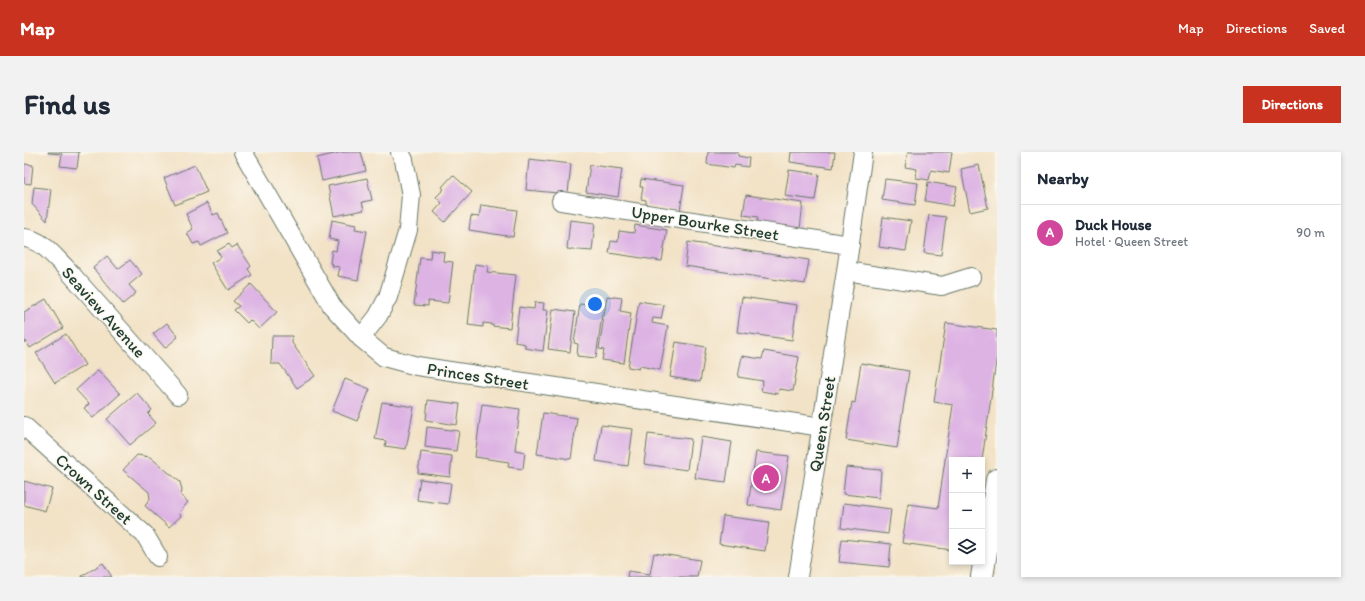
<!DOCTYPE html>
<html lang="en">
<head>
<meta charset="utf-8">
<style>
	body { margin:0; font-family:Itim,sans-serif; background:#f2f2f3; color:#1f2937 }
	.controls { position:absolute; right:12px; bottom:12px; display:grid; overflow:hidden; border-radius:0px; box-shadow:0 2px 6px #0003 }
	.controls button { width:36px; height:36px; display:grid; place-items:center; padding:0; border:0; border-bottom:1px solid #e0e1e3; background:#fff; color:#1f2937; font:20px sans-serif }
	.you { position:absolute; left:571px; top:152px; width:14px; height:14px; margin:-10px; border:3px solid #fff; border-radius:50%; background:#1a73e8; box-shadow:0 0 0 6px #1a73e833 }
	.badge { display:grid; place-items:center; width:26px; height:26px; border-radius:50%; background:#c8321e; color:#fff; font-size:13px; font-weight:700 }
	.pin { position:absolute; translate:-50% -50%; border:2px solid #fff; box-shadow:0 1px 4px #0006 }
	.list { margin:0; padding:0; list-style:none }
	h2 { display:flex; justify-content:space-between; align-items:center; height:52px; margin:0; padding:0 16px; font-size:17px }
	h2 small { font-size:13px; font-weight:400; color:#747a83 }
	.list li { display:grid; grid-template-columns:26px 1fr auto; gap:12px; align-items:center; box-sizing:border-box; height:56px; padding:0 16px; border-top:1px solid #e0e1e3 }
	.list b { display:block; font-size:15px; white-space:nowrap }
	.list p { margin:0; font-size:13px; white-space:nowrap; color:#747a83 }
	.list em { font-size:13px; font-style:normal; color:#747a83 }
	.icon { flex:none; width:22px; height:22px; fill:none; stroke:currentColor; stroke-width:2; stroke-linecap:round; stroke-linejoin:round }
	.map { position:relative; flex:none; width:973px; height:425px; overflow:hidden; border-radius:0px }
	header { display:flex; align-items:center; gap:24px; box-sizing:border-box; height:56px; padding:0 20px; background:#c8321e; color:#fff }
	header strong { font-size:19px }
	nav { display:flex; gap:22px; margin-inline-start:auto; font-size:14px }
	.intro { display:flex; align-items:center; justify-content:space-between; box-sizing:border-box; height:96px; padding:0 24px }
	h1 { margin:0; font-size:28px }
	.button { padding:10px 18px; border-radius:0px; background:#c8321e; color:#fff; font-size:14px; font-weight:700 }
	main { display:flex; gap:24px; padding:0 24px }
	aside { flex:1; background:#fff; border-radius:0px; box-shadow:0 2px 6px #0003 }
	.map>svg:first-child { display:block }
	.building { fill:#ddb3e4 }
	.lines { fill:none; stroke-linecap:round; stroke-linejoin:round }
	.minor-casing { stroke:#697767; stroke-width:20 }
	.trunk-casing { stroke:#697767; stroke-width:24 }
	.minor { stroke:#fff; stroke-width:18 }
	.trunk { stroke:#fff; stroke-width:22 }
	.labels { text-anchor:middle; stroke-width:3; stroke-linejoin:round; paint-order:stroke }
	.street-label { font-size:17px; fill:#1f3d34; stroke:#fbf7ec }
</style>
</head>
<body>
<header>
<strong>Map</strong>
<nav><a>Map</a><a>Directions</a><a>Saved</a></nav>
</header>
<div class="intro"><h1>Find us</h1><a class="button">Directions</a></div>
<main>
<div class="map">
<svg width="973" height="425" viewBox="0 0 973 425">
	<rect width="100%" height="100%" fill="#fbf7ec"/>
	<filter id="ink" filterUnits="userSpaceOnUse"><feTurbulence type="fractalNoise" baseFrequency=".025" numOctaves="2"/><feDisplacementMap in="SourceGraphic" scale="8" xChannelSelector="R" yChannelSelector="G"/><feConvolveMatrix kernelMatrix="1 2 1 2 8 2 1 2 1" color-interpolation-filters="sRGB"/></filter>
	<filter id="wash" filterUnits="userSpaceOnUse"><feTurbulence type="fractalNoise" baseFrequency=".012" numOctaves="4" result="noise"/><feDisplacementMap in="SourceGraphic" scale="16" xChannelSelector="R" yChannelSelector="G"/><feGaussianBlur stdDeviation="0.9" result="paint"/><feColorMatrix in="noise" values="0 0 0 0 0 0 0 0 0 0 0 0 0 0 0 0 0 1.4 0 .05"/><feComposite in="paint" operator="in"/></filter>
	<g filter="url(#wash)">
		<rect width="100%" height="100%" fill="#f2e2c6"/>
		<g id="blocks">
			<g class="building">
				<polygon points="24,0 55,0 53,16 36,14 38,2 24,1"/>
				<polygon points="318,0 337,0 342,19 298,29 293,6"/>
				<polygon points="684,0 714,0 714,4 725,6 724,15 711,13 710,16 683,12"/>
				<polygon points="767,0 811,0 809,16 766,10"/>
				<polygon points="884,0 928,0 925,21 907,18 905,28 892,26 893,17 881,15"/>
				<polygon points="505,7 547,12 544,42 502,38"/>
				<polygon points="0,12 9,13 7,32 0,31"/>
				<polygon points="171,13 183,40 151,53 140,26"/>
				<polygon points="566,13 598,17 594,45 562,40"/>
				<polygon points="955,13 964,56 946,60 937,17"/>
				<polygon points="765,18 795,22 791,48 761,44"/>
				<polygon points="429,23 448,40 421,70 410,60 418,51 412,45 420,37 418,35"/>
				<polygon points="343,26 348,48 338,50 340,58 310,64 304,34"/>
				<polygon points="617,27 660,33 656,59 622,54 622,48 617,47 619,35 616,35"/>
				<polygon points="861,27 894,31 891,53 858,48"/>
				<polygon points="904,30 933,35 929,54 901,49"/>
				<polygon points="10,35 27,37 23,69 8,52"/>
				<polygon points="722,43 779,51 776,77 733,74 734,65 719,63"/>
				<polygon points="183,51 189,63 194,61 203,81 177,94 175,90 169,92 163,81 169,77 162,62"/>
				<polygon points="457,53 493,58 489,85 445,78 447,64 455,65"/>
				<polygon points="905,63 922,65 917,103 900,101"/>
				<polygon points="859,65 887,69 882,99 855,95"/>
				<polygon points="308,68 332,73 331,77 343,79 334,128 314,124 316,115 308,114 309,112 306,111 308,98 312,99 314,89 305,87"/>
				<polygon points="546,68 571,71 568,99 543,97"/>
				<polygon points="611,73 643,78 638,109 585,101 587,89 594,90 595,79 610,81"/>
				<polygon points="664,90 785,108 781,132 661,114"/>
				<polygon points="205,92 208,96 213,93 227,114 224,117 228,123 204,138 187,111 197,105 193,99"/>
				<polygon points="407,98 420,100 419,109 429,110 424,151 404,149 404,154 390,153 396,106 406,107"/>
				<polygon points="83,104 94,117 106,108 118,122 105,133 112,141 99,152 69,116"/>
				<polygon points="451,112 464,114 463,120 492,123 486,176 468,174 468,172 459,171 459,175 444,173"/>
				<polygon points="227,132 253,160 235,177 226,168 223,171 210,158 215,154 209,149"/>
				<polygon points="583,144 598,146 596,159 607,161 600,211 578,208 580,198 575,197"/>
				<polygon points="718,145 773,153 768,188 713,180"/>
				<polygon points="22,147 39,176 6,196 2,189 0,191 0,160"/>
				<polygon points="615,149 640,153 637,167 629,166 628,171 644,174 636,218 616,214 615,217 604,215"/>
				<polygon points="511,150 520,151 519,158 524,158 519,199 501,196 501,192 491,190 495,155 510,157"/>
				<polygon points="556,152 579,155 572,206 553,204 554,192 550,191"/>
				<polygon points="529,157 551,160 546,200 524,197"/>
				<polygon points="143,171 154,185 141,196 129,182"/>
				<polygon points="922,171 973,178 973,203 958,308 928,308 928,398 878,391 884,352 914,356 929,253 910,250"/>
				<polygon points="42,182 61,213 31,231 12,201"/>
				<polygon points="248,184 268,184 268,191 291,224 273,236 256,212 247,212"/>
				<polygon points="652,190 682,195 676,230 646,225"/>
				<polygon points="740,199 775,205 769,239 755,237 754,242 737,239 739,229 714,225 718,204 738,207"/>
				<polygon points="837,211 885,219 873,296 822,288 828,250 831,251"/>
				<polygon points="74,218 96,242 69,266 60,256 65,252 52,238"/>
				<polygon points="321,227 346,237 333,269 308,259"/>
				<polygon points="113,241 128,258 124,262 132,271 106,293 83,267"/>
				<polygon points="404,248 436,252 433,273 402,268"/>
				<polygon points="358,250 390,255 382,297 361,294 362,289 351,287"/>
				<polygon points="458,252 496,257 491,298 501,300 499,317 484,315 485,310 451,305"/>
				<polygon points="519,261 553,266 547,307 513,302"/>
				<polygon points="577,273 609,277 604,314 572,309"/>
				<polygon points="403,275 435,279 432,299 401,295"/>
				<polygon points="624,282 667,287 663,318 620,312"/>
				<polygon points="677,285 708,290 702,330 671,326"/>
				<polygon points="397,300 428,304 426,325 394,321"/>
				<polygon points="732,300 765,304 757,358 724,353"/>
				<polygon points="113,303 126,305 156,330 158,338 157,344 164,350 155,361 157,364 145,375 121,354 126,347 125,340 99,318"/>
				<polygon points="822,315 857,318 855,346 819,342"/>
				<polygon points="396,327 427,331 424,352 393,348"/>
				<polygon points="0,329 28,337 21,359 0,353"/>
				<polygon points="820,351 867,357 864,382 817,376"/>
				<polygon points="699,364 745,370 741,399 695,392"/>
				<polygon points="818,387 867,392 865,415 815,410"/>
				<polygon points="630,401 676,408 673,425 603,425 604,419 626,422"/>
				<polygon points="79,411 88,425 58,425 58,424"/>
			</g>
		</g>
	</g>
	<g filter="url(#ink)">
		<use href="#blocks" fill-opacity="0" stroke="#697767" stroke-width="1"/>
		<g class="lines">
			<defs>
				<g id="minor">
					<polyline points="219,0 308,154 337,186 360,205 393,214 798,275"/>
					<polyline points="537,49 826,93"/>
					<path d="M0,86C17,87 29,103 41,115L154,243"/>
					<polyline points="822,119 918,134 947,125"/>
					<polyline points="337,186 354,164 364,145 384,78 387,43 380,8 376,0"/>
					<polyline points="0,274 121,383 134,405"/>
					<polyline points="774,425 822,119 839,0"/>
				</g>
				<polyline id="trunk" points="958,425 973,328"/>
			</defs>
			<use href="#minor" class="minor-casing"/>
			<use href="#trunk" class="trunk-casing"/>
			<use href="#minor" class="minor"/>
			<use href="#trunk" class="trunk"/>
		</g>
	</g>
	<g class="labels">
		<g class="street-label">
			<text transform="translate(681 71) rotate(9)" y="6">Upper Bourke Street</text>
			<text transform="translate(80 160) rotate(48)" y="6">Seaview Avenue</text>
			<text transform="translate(454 224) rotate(9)" y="6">Princes Street</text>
			<text transform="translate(798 272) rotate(-81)" y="6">Queen Street</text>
			<text transform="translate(70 337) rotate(42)" y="6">Crown Street</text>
		</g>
	</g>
</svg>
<div class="controls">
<button>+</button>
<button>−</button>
<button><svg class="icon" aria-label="layers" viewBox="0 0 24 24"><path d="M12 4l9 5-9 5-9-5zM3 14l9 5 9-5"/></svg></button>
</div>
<div class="you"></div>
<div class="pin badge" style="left:742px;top:326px;background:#d1479c">A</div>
</div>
<aside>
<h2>Nearby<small></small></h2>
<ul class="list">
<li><span class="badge" style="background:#d1479c">A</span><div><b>Duck House</b><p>Hotel · Queen Street</p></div><em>90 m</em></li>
</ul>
</aside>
</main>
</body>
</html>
